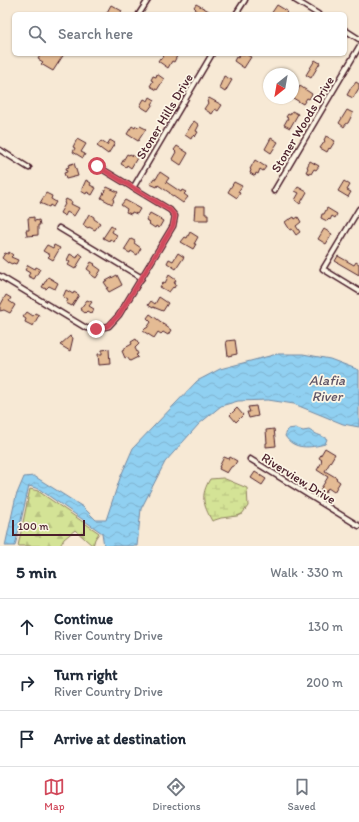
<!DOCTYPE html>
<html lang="en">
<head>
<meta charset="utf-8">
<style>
	body { margin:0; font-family:Itim,sans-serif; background:#f2f2f3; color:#1f2937 }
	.compass { position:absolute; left:263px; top:68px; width:36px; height:36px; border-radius:50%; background:#fff; box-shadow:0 1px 3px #0004; rotate:211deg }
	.scale { position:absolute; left:12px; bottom:10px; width:73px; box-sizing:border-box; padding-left:4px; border:2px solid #4a1f2b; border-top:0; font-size:11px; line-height:14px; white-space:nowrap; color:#4a1f2b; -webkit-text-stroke:3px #fcf5e5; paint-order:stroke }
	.stop { position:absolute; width:12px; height:12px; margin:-9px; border:3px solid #d1495b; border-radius:50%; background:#fff }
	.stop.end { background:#d1495b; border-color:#fff; box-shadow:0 1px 4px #0008 }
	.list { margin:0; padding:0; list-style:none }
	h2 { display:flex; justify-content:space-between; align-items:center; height:52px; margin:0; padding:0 16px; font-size:17px }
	h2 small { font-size:13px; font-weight:400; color:#747a83 }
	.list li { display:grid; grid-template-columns:26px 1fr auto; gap:12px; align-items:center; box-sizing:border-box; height:56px; padding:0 16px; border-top:1px solid #e0e1e3 }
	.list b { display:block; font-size:15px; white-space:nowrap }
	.list p { margin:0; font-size:13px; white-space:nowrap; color:#747a83 }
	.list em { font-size:13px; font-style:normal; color:#747a83 }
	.icon { flex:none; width:22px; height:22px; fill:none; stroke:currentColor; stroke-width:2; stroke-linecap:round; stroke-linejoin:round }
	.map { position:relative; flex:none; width:359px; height:546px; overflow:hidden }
	.search { position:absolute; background:#fff; box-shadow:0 1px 3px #0004; left:12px; right:12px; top:12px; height:44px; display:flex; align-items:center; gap:10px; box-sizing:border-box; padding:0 14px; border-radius:6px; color:#747a83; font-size:15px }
	.sheet { height:220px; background:#fff }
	nav { display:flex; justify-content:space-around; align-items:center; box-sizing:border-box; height:56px; border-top:1px solid #e0e1e3; background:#fff; font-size:11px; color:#747a83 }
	nav a { display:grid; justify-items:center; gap:2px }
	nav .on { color:#d1495b }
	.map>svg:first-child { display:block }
	.forest { fill:url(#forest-firs); stroke:#8f8160 }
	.wetland { fill:url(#wetland-marsh); stroke:#8f8160 }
	.water { fill:url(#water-waves); stroke:#7489a2 }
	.building { fill:#e4bb94; stroke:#4a1f2b }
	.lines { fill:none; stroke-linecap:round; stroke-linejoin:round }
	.street-casing { stroke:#4a1f2b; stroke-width:7 }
	.street { stroke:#fcf5e5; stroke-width:4 }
	.route { stroke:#d1495b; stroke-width:5 }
	.labels { text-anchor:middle; stroke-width:3.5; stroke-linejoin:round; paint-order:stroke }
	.street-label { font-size:13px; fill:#4a1f2b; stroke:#fcf5e5 }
	.water-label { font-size:14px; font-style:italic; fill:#5f5466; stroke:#fcf5e5 }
</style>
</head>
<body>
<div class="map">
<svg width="359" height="546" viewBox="0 0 359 546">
	<defs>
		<pattern id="forest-firs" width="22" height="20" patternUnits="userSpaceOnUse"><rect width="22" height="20" fill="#d4e396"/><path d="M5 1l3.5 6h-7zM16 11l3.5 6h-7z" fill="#b8c281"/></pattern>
		<pattern id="wetland-marsh" width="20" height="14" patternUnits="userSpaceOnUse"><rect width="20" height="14" fill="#d4e396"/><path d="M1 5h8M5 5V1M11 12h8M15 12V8" fill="none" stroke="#b8c281"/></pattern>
		<pattern id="water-waves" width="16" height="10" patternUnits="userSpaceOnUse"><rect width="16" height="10" fill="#90d0f1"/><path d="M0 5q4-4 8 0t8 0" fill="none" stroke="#7eb2cf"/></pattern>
	</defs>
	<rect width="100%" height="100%" fill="#f7e9d5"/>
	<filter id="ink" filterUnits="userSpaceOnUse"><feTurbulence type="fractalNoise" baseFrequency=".025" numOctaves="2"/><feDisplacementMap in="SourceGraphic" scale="8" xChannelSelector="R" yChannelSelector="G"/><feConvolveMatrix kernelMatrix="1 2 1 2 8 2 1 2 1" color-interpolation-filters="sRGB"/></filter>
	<g filter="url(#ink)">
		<polygon class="forest" points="30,489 38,491 99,533 95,539 93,546 75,530 64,539 60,546 18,546"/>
		<path class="wetland" d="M223,478L247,488L248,506L242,514L237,516L221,518L212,521C203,504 200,496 210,479Z"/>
		<g class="water">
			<polygon points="277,354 303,354 330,359 359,370 359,427 343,424 294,404 268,400 238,401 221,406 199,424 165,462 141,509 137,546 104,546 102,533 39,489 29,486 15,546 5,546 16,496 24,477 34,476 83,507 96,520 106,520 120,478 133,448 197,381 220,369"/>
			<path d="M295,428L303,431L309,430C314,434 321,435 327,439L325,444C310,448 294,450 285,436L288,429Z"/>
		</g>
		<g class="building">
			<polygon points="196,4 209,11 207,14 193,14 196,9 194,7"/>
			<polygon points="111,5 122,11 120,14 106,14"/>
			<polygon points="277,5 287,11 286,14 271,14"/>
			<polygon points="41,54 64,54 53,71 41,64 43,62 38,59"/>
			<polygon points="164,54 174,54 177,56 174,62 172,61 168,68 158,61 160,58 161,59"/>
			<polygon points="240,54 245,54 251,57 244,68 234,61 236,57 238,58"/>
			<polygon points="315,60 320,63 311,78 306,75"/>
			<polygon points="157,74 164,79 157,90 150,86 153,81 151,80 153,76 156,77"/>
			<polygon points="224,76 232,80 225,92 219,88"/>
			<polygon points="356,82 359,84 359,88 353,98 347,95 352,86 353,86"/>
			<polygon points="300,86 312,94 309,99 307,98 303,104 293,98"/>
			<polygon points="150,97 155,100 152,104 153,104 148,111 140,106 144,99 148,101"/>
			<polygon points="209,98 222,105 218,111 215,109 212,114 204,109 208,103 207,102"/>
			<polygon points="347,110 353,113 348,123 346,124 344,127 339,123"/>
			<polygon points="292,111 298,114 290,128 284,125 288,118 286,117 288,114 290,115"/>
			<polygon points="194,121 199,125 196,131 198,132 195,137 193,135 191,139 185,135"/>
			<polygon points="132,126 135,128 136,126 139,127 140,126 146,129 138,141 127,134"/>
			<polygon points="326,136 335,141 330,149 329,148 327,152 320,148 325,141 324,140"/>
			<polygon points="271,138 278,142 271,153 265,149"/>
			<polygon points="77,139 86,144 81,152 85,154 83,158 73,152 75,148 73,147"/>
			<polygon points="110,140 115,143 108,154 97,146 101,141 107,145"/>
			<polygon points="177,146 188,153 181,165 172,159 176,152 174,150"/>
			<polygon points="127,154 129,155 130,154 137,158 131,168 127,165 126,167 121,164"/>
			<polygon points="255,160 266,167 263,171 260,169 258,174 256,173 255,176 250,173 251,170 250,169"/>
			<polygon points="310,161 319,166 316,170 314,169 311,174 306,172 308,168 307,167"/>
			<polygon points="74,163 78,176 66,179 64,173 67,172 66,168 69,167 68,165"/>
			<polygon points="160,172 169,178 166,182 181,192 182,190 186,192 184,194 188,197 183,203 170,194 170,193 158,185 157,187 150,184 154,178 156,179"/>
			<polygon points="86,180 91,183 90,185 96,188 92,195 87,192 86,194 81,191"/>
			<polygon points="344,181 350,185 347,190 351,192 348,197 338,191"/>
			<polygon points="234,182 242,186 238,192 240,193 237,198 228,192"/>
			<polygon points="107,187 118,192 113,200 114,201 112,204 101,198"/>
			<polygon points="298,187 307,192 300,204 295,200 299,193 295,191"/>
			<polygon points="46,193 52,196 51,199 56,202 53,207 50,205 49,207 40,203"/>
			<polygon points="66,199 72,202 71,204 79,208 74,216 67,212 65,216 60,213 65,204 64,203"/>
			<polygon points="125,200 136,206 135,206 140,209 137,214 132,212 131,214 126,212 127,209 121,205"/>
			<polygon points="195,206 205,206 205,214 208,214 208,220 194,220"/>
			<polygon points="327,208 337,214 335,218 332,216 330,220 329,219 327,221 321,218 322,214 324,214"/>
			<polygon points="150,213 161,219 160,219 163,221 159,228 156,226 155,228 149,224 150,223 146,220"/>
			<polygon points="89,214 94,217 94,219 100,223 95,230 89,227 88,228 83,225"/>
			<polygon points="34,217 34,221 39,220 40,225 38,225 38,235 27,236 26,230 29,230 28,218"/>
			<polygon points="294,217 295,219 298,217 301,222 296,226 300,232 296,235 292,229 290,230 285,222 289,219 289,220"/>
			<polygon points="111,226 114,228 112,232 117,235 114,242 110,239 109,241 103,238"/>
			<polygon points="324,229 332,234 326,244 318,239"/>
			<polygon points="190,232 198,237 194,244 196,244 193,249 181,242 185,237 187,238"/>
			<polygon points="131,239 135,241 134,243 141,248 137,255 131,251 130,253 124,250"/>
			<polygon points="47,245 53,248 54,245 60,248 53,260 48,257 50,255 43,251"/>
			<polygon points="9,252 13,255 11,257 18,260 16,264 13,263 12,264 8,262 8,263 2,258 5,253 8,254"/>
			<polygon points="79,253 83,256 75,269 68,265 70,262 67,260 70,254 77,258"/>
			<polygon points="178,253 184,257 176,269 167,263 169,259 173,261"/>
			<polygon points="338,256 354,265 356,262 359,264 359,275 335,261"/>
			<polygon points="91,262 95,264 94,265 101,270 96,278 90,274 91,272 87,269"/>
			<polygon points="28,265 35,269 36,267 40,269 34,279 28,276 30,273 25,270"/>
			<polygon points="117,275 122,285 109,292 106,288 108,288 104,282"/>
			<polygon points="169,275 176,280 174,283 176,284 174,288 173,287 169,292 160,287 163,282 165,283"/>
			<polygon points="48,277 58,283 55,289 49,286 46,289 42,287"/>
			<polygon points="66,290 73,294 74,292 79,295 72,306 66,303 68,300 63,297"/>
			<polygon points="6,295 11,298 9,301 15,305 10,313 4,310 0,311 0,306"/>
			<polygon points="159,297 168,303 163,311 153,307 153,308 148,305 151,301 155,304"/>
			<polygon points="87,300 92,302 89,306 94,309 92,314 87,311 85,313 80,309"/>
			<polygon points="27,312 33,316 35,313 39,315 33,326 25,322 26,319 23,317"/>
			<polygon points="150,314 164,324 163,324 171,330 168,335 163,332 161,334 158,332 154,338 143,331 146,328 147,328 151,322 147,318"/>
			<polygon points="70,336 73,338 70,351 60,345"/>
			<polygon points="136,339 139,344 135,348 138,354 136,355 138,357 130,361 127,357 125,358 122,351 124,350 123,349 132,344 131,342"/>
			<polygon points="235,340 237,354 228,356 226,341"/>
			<polygon points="109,349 110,364 99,365 98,354 102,354 102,350"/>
			<polygon points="256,406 258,416 249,418 247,412 250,412 248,407"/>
			<polygon points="237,408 243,415 236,422 230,415"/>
			<polygon points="274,429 276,446 266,447 266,443 267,443 266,430"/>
			<polygon points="325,448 335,454 325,471 337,478 336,479 340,482 334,492 328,488 325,493 320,490 328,477 317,470 322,462 321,461 322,460 319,458"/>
			<polygon points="224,457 229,459 230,457 237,461 234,466 233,466 231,467 227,473 219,469 220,467 219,467"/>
			<polygon points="255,472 266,479 262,485 251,478"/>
		</g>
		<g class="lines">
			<defs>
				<g id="street">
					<polyline points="295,0 318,14"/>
					<polyline points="139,14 148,0"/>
					<polyline points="236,14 245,0"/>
					<polyline points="345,30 359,39"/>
					<polyline points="0,150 29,168"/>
					<polyline points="133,188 212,54"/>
					<polyline points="274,191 359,47"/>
					<polyline points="359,209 323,269 359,291"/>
					<polyline points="59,228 142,278"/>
					<polyline points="0,276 86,328 96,329 109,326 119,315 173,226 175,216 170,210 97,166"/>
					<polyline points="250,459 359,526"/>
				</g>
			</defs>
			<use href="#street" class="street-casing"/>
			<use href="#street" class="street"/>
		</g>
	</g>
	<g class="lines" filter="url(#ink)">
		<polyline class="route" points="96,329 108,326 119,315 173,226 175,216 170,210 97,166"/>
	</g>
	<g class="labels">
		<g class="street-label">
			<text transform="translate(164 116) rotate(-59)" y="5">Stoner Hills Drive</text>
			<text transform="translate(302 124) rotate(-59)" y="5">Stoner Woods Drive</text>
			<text transform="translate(299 478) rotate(32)" y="5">Riverview Drive</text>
		</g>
		<g class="water-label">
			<text x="327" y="385">Alafia<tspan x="327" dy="16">River</tspan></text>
		</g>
	</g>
</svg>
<svg class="compass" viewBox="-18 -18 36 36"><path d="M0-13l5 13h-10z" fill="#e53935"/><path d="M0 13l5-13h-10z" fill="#747a83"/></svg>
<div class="scale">100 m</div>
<div class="stop" style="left:97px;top:166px"></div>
<div class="stop end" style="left:96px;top:329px"></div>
<div class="search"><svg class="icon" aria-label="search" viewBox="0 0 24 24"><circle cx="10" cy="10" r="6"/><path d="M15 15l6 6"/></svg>Search here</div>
</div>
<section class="sheet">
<h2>5 min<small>Walk · 330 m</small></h2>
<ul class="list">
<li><svg class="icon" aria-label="ahead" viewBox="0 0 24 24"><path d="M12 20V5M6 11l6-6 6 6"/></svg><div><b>Continue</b><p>River Country Drive</p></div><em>130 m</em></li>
<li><svg class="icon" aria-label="right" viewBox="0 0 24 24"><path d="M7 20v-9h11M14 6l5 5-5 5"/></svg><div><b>Turn right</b><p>River Country Drive</p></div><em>200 m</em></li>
<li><svg class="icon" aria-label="arrive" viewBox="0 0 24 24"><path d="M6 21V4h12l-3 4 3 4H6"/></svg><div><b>Arrive at destination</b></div></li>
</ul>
</section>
<nav>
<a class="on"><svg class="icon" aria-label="map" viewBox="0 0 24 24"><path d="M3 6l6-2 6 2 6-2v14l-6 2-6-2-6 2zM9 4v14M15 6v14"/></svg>Map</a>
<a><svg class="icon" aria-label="directions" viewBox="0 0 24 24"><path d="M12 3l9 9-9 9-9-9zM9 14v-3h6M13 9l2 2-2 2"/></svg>Directions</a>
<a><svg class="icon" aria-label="saved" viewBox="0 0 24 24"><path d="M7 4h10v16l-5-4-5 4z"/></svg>Saved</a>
</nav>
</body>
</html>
